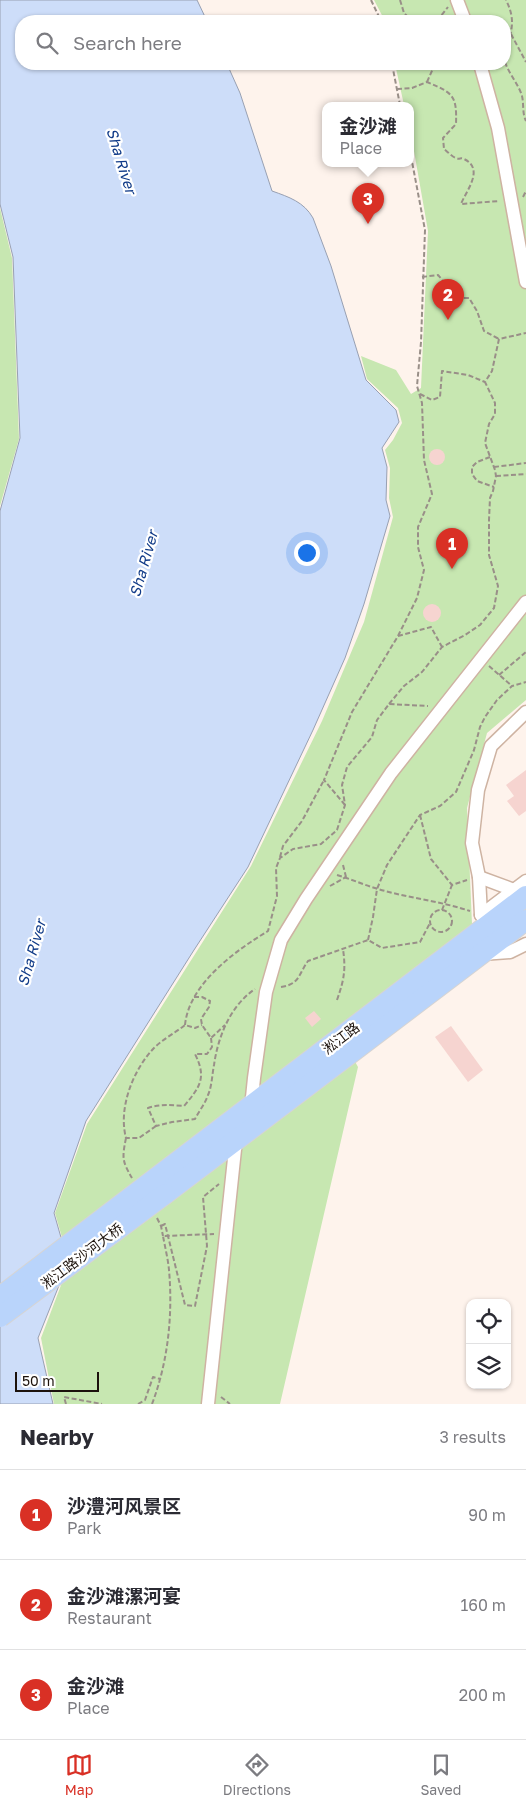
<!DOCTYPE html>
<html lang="en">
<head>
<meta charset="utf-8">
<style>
	body { margin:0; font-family:"Golos Text","Noto Sans SC",sans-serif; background:#f2f2f3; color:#2b2b33 }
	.controls { position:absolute; right:15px; bottom:15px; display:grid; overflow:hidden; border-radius:10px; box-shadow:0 1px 4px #0004 }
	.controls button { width:45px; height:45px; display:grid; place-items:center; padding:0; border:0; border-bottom:1px solid #e1e1e2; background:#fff; color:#2b2b33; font:25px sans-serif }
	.scale { position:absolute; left:15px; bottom:12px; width:84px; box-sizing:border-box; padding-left:5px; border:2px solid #1c120c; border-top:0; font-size:14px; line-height:18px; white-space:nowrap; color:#1c120c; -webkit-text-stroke:4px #fff; paint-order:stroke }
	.you { position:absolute; left:306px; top:552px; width:18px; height:18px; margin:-12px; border:4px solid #fff; border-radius:50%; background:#1a73e8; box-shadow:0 0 0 8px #1a73e833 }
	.badge { display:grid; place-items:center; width:32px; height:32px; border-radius:50%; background:#d93025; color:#fff; font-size:16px; font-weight:700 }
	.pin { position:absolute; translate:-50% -41px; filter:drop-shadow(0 1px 2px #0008) }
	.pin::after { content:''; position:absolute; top:26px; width:18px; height:15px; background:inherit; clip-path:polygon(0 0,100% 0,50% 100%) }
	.popup { position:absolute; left:322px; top:102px; width:92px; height:65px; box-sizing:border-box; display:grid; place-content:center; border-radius:10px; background:#fff; filter:drop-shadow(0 1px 4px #0005); font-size:16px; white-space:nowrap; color:#7c7c81 }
	.popup b { font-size:19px; color:#2b2b33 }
	.popup::after { content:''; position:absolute; left:50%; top:100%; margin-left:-10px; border:10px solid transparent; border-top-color:#fff }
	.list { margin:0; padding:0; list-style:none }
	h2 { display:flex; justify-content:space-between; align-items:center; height:65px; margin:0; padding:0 20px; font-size:21px }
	h2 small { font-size:16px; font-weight:400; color:#7c7c81 }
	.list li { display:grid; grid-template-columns:32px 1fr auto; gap:15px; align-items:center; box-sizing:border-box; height:90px; padding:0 20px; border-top:1px solid #e1e1e2 }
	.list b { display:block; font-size:19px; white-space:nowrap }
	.list p { margin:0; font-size:16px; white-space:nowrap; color:#7c7c81 }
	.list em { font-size:16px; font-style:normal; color:#7c7c81 }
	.icon { flex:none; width:28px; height:28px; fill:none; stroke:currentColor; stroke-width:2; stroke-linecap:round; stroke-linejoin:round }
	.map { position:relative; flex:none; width:526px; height:1404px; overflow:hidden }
	.search { position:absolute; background:#fff; box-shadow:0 1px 4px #0004; left:15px; right:15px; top:15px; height:55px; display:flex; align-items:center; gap:12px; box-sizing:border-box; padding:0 18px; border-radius:20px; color:#7c7c81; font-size:19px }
	.sheet { height:335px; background:#fff }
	nav { display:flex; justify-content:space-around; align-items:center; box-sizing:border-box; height:70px; border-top:1px solid #e1e1e2; background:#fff; font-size:14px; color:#7c7c81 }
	nav a { display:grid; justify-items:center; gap:2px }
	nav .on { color:#d93025 }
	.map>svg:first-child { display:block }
	.green { fill:#c7e7b1 }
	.water { fill:#cdddf9; stroke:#98a0b2 }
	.building { fill:#f6d4d0 }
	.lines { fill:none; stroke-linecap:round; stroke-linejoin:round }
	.street-casing { stroke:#ceb3a2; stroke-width:15 }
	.primary-casing { stroke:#d6d4d3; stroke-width:22 }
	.path { stroke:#998f88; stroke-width:2; stroke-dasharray:5 2.5; stroke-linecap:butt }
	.street { stroke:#fff; stroke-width:12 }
	.primary { stroke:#b9d4fb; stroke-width:20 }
	.primary-bridge-casing { stroke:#d6d4d3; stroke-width:22; stroke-linecap:butt }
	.primary-bridge { stroke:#b9d4fb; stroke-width:20 }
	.labels { text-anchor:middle; stroke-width:4.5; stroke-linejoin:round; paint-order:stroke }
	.street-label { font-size:14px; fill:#1c120c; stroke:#fff }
	.water-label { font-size:15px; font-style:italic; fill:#113b88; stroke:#fff }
</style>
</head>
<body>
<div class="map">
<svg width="526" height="1404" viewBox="0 0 526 1404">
	<rect width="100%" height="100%" fill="#fef3ec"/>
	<g class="green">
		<polygon points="374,0 526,0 526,700 487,733 467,808 472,924 458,938 338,1031 358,1067 280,1404 54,1404 41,1338 63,1280 63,1241 55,1213 87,1124 251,866 322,721 364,622 393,517 389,498 390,468 385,450 393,440 402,423 398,408 367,379 361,356 396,370 411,394 421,388 428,231 411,134 410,105 404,105 395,64 505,64 505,21 385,21"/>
		<polygon points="0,208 12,258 19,439 0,506"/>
	</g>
	<path class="water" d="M0,0H197L207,21H21V64H227L240,93L272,191C289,197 304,202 313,218L331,266L366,380L396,410L399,422L382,448L387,467L386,500L390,516L364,604L345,658L313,730L248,867L194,950L86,1121L54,1213L62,1241L60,1283L38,1338L53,1404H0V511L20,438L13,257L0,204Z"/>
	<g class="building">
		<circle cx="437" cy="457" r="8"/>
		<circle cx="432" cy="613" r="9"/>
		<polygon points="526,770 526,811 519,816 507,801 514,796 506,785"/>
		<polygon points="314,1011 321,1019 312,1027 305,1018"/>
		<polygon points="451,1026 483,1070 468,1082 435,1037"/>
	</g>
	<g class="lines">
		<defs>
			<g id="street">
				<polyline points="457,0 465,21"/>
				<polyline points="480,64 498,128 526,282"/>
				<polyline points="479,877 514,890 518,894"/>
				<polyline points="481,915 526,881"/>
				<polyline points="490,924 481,915 479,877 472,843 478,790 491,746 526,712"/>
				<polyline points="482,954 510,952 526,944"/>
				<polyline points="251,1107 254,1078 266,992 281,940 306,899 391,773 526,602"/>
				<polyline points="208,1404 236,1140"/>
			</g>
			<g id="primary">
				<polyline points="156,1178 526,896"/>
				<polyline points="165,1194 526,920"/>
			</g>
		</defs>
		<use href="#street" class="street-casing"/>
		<use href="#primary" class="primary-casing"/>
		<g class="path">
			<polyline points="371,0 381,21"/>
			<polyline points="400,0 404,13 412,21"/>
			<polyline points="437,21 448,7"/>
			<polyline points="511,34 526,62"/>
			<path d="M505,51C512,31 516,20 506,0"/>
			<path d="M505,62C509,74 519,85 522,96C524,104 522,113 526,121"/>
			<polyline points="392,64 400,105"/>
			<polyline points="427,82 435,64"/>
			<path d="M397,89L412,88L427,82C453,93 457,95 456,124L443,138L444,149C447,151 452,157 456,158C460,160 460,157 464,159C485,169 466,191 461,204L499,201"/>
			<polyline points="523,197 526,191"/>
			<polyline points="422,277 438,275 458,298 469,298 477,311 484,331 499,339"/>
			<polyline points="420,394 432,400 440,397 442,371 468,375 485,382"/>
			<polyline points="490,457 477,462 472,467 472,474 477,481 494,487"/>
			<polyline points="494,467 526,463"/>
			<polyline points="496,476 526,474"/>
			<polyline points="398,636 431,627 442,647"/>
			<polyline points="489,666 512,686"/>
			<polyline points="499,675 526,652"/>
			<polyline points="389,704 404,686 422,672 442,647 465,635 480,625 494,608 498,586 489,555 489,520 490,498 493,491 496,476 495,470 485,443 489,424 495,414 495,403 485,382 492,371 499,339 526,333"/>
			<polyline points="345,805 324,780 352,712 398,636 417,598 424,570 418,547 418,527 432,494 424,460 422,403 417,386 421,342 425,230 410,151"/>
			<polyline points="420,815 431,859 452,885 467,880"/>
			<polyline points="280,857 283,846 302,821 324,780"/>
			<polyline points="343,865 346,877"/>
			<path d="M337,875C351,879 364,885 378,889C408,898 440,901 470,911"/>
			<polyline points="330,886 346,877"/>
			<polyline points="442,910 452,885"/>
			<circle cx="441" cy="921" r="11"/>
			<polyline points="368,940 373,917 377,889 387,865 420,815 440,806 456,792 474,750 480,727 485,717 497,700 512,686 526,682"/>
			<path d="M281,987C300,984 298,975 308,961L368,940L382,948L420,942L430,923"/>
			<polyline points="194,997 202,997 210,1001 209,1007 201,1019 202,1025 211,1038 225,1025"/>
			<path d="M337,1000C344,980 346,970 343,949"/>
			<path d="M185,1025C189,984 235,951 268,931L277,896L276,868L280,858L293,849L321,844L337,830L345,805L342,785L347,767L372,737L377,720L389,704L428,706"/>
			<path d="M211,1038L212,1047L207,1054H195C207,1078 200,1087 184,1106C171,1105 160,1104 148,1108L156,1126L172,1122L195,1119C199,1111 205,1104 208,1095C212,1086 212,1075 214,1065C218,1037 230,1006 255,989"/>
			<path d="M156,1126L139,1138H126C118,1108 133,1070 154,1048C163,1039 175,1033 185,1025L195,1028L202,1025"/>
			<path d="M126,1138C122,1158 122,1161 132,1178"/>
			<polyline points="157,1218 161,1226 163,1236"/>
			<polyline points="161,1226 165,1224 185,1305 195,1306 207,1246 203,1197 219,1184"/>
			<polyline points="221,1397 230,1404"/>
			<polyline points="66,1404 64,1397 102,1404"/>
			<polyline points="138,1404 145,1400 153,1377 160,1379"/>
			<path d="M152,1404C168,1362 173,1315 169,1270C168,1259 165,1247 163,1236L214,1234"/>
		</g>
		<use href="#street" class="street"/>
		<use href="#primary" class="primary"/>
		<defs>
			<g id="primary-bridge">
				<polyline points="0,1297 156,1178"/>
				<polyline points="0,1317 165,1194"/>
			</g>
		</defs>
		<use href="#primary-bridge" class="primary-bridge-casing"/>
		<use href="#primary-bridge" class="primary-bridge"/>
	</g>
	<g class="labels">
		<g class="street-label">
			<text transform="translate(341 1038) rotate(-37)" y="5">淞江路</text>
			<text transform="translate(82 1256) rotate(-37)" y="5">淞江路沙河大桥</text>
		</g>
		<g class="water-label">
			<text transform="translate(121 161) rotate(73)" y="5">Sha River</text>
			<text transform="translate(144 564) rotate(-74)" y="5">Sha River</text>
			<text transform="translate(32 953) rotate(-74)" y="5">Sha River</text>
		</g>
	</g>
</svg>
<div class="controls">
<button><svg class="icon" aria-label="locate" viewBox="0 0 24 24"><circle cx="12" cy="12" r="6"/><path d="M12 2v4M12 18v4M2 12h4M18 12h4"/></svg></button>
<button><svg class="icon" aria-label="layers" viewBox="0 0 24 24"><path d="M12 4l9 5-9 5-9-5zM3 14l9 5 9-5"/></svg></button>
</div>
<div class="scale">50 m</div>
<div class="you"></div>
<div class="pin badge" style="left:452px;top:569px">1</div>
<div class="pin badge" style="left:448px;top:320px">2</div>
<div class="pin badge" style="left:368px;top:224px">3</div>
<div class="popup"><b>金沙滩</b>Place</div>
<div class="search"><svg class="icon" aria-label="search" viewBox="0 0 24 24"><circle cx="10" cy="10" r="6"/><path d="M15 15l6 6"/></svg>Search here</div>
</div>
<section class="sheet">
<h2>Nearby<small>3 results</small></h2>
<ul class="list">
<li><span class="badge">1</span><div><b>沙澧河风景区</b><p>Park</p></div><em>90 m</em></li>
<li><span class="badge">2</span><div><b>金沙滩漯河宴</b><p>Restaurant</p></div><em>160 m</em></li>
<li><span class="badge">3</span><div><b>金沙滩</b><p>Place</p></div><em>200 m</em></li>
</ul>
</section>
<nav>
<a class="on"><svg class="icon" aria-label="map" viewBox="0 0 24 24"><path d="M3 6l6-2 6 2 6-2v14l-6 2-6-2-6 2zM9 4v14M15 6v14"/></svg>Map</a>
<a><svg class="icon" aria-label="directions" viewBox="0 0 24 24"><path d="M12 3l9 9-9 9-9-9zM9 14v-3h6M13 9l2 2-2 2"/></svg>Directions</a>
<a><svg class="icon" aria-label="saved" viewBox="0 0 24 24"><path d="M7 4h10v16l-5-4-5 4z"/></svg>Saved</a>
</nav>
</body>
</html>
